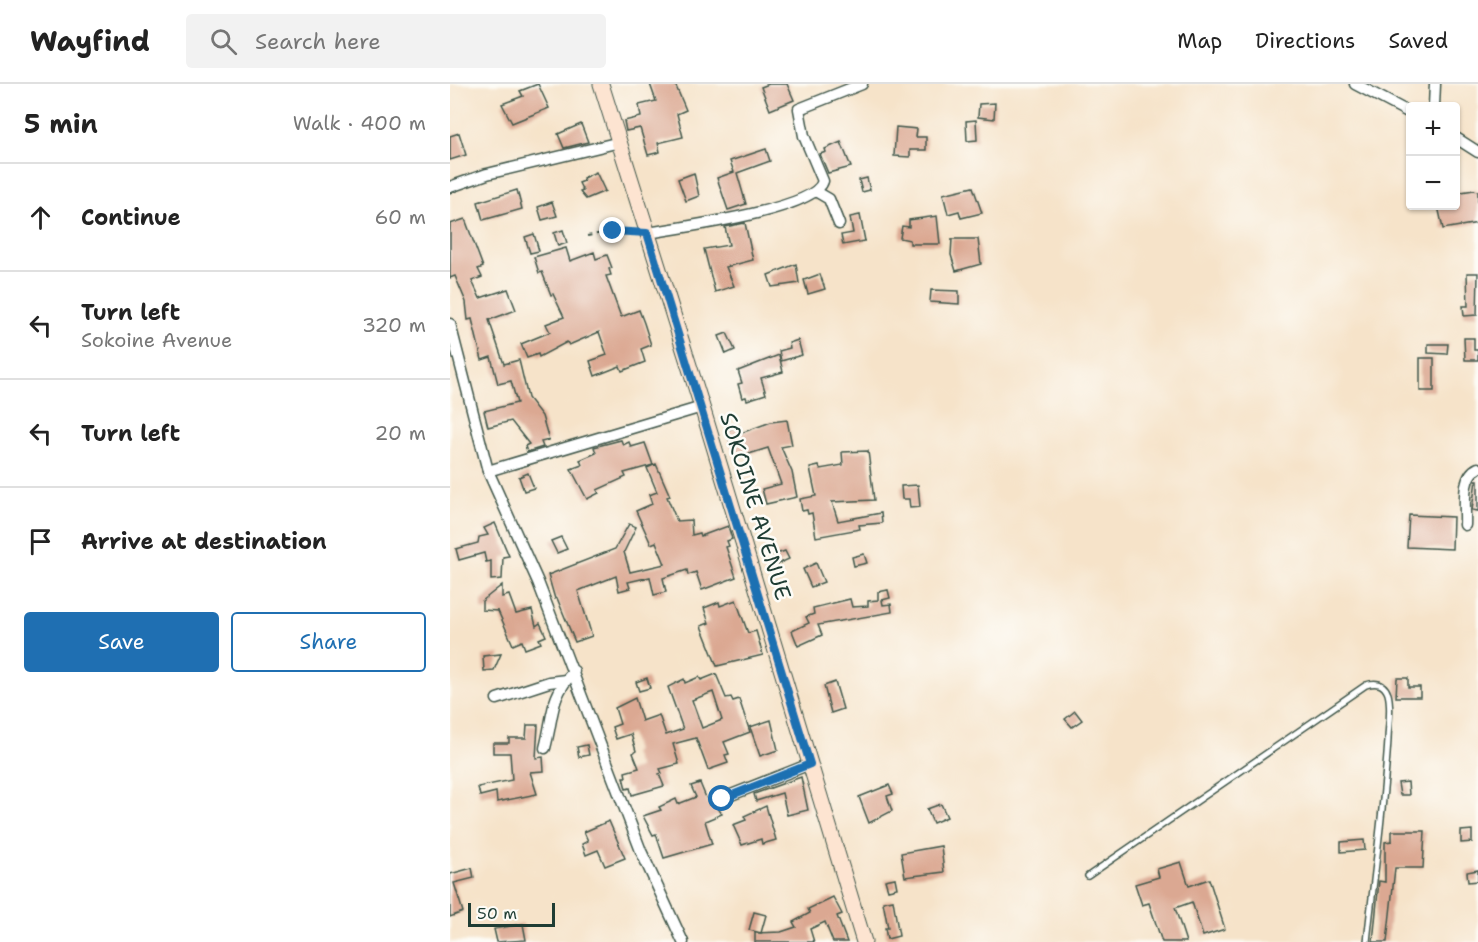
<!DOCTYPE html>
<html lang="en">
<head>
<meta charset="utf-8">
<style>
	body { margin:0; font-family:"Shantell Sans",sans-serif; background:#f2f2f2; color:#222 }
	.controls { position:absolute; right:18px; top:18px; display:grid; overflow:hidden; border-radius:6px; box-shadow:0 2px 4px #0004 }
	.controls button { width:54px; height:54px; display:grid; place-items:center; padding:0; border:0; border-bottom:2px solid #e0e0e0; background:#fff; color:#222; font:30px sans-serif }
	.scale { position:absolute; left:18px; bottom:15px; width:87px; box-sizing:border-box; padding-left:6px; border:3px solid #1f3d34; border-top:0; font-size:16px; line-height:21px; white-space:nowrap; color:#1f3d34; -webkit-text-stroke:4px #fdfcf7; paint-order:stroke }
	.stop { position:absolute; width:18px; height:18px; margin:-14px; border:4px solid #1f6fb2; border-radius:50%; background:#fff }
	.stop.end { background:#1f6fb2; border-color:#fff; box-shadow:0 2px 6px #0008 }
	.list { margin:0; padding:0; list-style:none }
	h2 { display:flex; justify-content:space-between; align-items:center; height:78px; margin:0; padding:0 24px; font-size:26px }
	h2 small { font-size:20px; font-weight:400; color:#767676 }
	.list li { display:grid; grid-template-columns:39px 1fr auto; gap:18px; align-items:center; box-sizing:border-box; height:108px; padding:0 24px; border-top:2px solid #e0e0e0 }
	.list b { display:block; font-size:22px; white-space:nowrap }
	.list p { margin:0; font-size:20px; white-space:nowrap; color:#767676 }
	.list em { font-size:20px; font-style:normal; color:#767676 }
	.actions { display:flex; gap:12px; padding:18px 24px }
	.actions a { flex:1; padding:14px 0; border:2px solid #1f6fb2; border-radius:6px; text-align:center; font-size:21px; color:#1f6fb2 }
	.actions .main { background:#1f6fb2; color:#fff }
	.icon { flex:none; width:33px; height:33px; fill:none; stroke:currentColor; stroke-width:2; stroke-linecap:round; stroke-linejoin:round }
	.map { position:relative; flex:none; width:1028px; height:858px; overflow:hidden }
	header { display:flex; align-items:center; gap:36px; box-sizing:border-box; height:84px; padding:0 30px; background:#fff; border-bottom:2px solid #e0e0e0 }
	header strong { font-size:28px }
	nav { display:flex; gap:33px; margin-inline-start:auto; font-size:21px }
	.search { width:420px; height:54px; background:#f2f2f2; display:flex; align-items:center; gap:15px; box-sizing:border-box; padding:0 21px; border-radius:6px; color:#767676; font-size:22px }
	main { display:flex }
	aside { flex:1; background:#fff }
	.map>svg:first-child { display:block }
	.building { fill:#dba892; fill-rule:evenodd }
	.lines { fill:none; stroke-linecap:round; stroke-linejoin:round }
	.lane-casing { stroke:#3f564a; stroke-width:8 }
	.street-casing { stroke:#3f564a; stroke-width:13 }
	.secondary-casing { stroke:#3f564a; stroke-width:17 }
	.path { stroke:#3f564a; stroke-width:2; stroke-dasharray:4.5 4.5; stroke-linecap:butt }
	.lane { stroke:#fff; stroke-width:5 }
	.street { stroke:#fff; stroke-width:10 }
	.secondary { stroke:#fde4d1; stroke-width:15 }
	.route { stroke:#1f6fb2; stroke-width:8 }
	.labels { text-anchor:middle; stroke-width:5; stroke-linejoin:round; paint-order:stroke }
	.street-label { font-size:22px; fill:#1f3d34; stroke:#fdfcf7 }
</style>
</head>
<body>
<header>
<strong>Wayfind</strong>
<div class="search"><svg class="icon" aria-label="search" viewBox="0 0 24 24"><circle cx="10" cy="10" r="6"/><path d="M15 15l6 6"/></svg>Search here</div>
<nav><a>Map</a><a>Directions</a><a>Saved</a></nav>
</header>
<main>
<aside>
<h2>5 min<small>Walk · 400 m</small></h2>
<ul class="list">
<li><svg class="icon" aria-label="ahead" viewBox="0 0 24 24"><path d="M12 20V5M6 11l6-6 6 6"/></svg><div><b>Continue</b></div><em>60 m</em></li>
<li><svg class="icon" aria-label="left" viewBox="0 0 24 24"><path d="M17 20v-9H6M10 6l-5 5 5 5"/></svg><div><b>Turn left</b><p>Sokoine Avenue</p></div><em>320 m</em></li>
<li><svg class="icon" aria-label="left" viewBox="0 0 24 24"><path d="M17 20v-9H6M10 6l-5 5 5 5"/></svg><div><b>Turn left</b></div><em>20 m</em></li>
<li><svg class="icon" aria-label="arrive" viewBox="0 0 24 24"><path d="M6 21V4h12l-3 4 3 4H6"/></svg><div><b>Arrive at destination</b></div></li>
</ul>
<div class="actions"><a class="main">Save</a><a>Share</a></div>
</aside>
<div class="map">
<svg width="1028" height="858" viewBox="0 0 1028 858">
	<rect width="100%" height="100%" fill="#fdfcf7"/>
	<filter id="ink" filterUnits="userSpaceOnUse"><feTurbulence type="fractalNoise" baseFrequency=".0167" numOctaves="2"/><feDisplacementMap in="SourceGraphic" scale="12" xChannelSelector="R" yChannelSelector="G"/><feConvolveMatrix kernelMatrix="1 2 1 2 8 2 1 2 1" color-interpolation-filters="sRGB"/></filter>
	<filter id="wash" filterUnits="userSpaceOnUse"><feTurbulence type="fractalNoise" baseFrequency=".008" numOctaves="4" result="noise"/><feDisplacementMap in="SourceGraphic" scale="24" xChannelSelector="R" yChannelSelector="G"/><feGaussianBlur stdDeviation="1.35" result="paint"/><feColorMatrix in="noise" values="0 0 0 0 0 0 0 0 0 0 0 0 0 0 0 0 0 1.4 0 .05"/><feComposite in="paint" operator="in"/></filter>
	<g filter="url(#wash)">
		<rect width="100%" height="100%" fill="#f6e3c9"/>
		<g id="blocks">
			<g class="building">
				<polygon points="88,0 99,24 62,39 52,20 73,12 70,7"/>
				<polygon points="200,0 225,0 236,26 227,30 233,53 208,59 210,68 198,71 190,44 176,47 174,37 191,33 189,21 206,17"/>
				<polygon points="319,0 337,0 344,16 320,26 311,3"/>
				<polygon points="545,19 544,35 528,33 529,20"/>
				<polygon points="526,36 527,56 517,57 516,37"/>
				<polygon points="131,40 138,58 114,64 108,50"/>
				<polygon points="446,43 467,45 466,53 476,53 476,66 460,66 460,73 444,72"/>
				<polygon points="9,49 16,71 0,76 0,52"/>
				<polygon points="391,58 401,83 378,89 370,70 376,68 375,65"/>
				<polygon points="316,65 320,77 287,89 296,120 278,126 267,94 284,88 280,77"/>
				<polygon points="146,88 155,107 136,115 130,108 133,107 129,99 134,97 133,94"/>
				<polygon points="244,89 249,112 236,117 228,95"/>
				<polygon points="417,94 420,106 412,108 409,96"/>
				<polygon points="523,103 532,129 511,134 509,127 498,130 493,110"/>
				<polygon points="67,106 72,125 33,136 28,118"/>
				<polygon points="1024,106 1028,107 1028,139 993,145 988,122 1005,122 1005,109"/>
				<polygon points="102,118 107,132 92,136 88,123"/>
				<polygon points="410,131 415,157 393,161 391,151 403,149 400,133"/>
				<polygon points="487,132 490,160 460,160 460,156 450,154 452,142 459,143 459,136"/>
				<polygon points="15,135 33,183 28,185 32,193 22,197 30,214 58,205 66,226 39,236 54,280 69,276 78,314 92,332 99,356 91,358 93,363 77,368 75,362 79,360 61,337 38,343 34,327 67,319 61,297 48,300 41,273 32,276 22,235 18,236 16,218 5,192 0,194 0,140"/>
				<polygon points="295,139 303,176 276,183 284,202 265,208 254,165 279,161 275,143"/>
				<polygon points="113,146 117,159 108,162 104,149"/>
				<polygon points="84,150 89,167 80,169 75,153"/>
				<polygon points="502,155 528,155 531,180 506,187 501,171"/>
				<polygon points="116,164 120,177 144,168 146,175 157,171 162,184 159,185 161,191 156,192 171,233 189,226 194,239 201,261 191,265 195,278 172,287 170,282 145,292 140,277 157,271 149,248 119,261 117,258 89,273 88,270 77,274 71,260 100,248 96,240 114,233 103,210 101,211 92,188 89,189 84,173"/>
				<polygon points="346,180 349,199 322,203 318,191"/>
				<polygon points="1017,189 1028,189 1027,231 1014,232 1013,222 1018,222"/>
				<polygon points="370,190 375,205 358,210 354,196"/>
				<polygon points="481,206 509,207 509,220 480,218"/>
				<polygon points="277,249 285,266 276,270 269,252"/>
				<polygon points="1014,254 1024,254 1024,266 1028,266 1028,276 1015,276"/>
				<polygon points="348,256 352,271 331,277 329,267 340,264 339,259"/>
				<polygon points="978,260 998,260 997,270 978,269"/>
				<polygon points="329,271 333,288 311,294 316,310 297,316 296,313 292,314 288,300 292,299 288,287"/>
				<rect x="970" y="274" width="14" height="33"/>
				<polygon points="337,336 342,361 331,363 342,388 347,413 316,420 312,405 331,400 318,364 286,374 276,346 289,342 291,349 321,338"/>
				<polygon points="171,356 173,361 179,358 181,363 195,359 203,381 174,389 176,393 147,406 149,409 137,415 121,385 132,381 130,376 146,369 144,363"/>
				<polygon points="418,367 424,416 382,418 388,437 431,429 432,439 409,441 410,445 366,453 362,429 358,430 357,426 352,427 350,415 366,412 360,384 369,382 370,385 393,381 392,368"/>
				<polygon points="206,380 220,412 217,413 227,437 241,436 242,451 250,449 251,452 278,442 282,455 277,457 279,462 276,463 286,493 252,506 246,488 238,491 237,486 213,494 216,508 204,511 200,493 178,498 180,504 169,507 166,492 128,507 142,552 125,558 107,514 105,515 98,491 165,465 179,440 186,443 174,468 180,488 215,480 206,458 201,460 186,427 202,420 199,411 207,408 197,384"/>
				<polygon points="78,389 84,404 74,407 69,393"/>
				<polygon points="1026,396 1028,396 1028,427 1022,426"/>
				<polygon points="468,401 470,423 460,424 459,415 452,415 451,402"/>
				<polygon points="959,431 1003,433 1002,465 957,463"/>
				<polygon points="45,439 59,472 53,473 52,495 41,496 41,477 36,478 34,469 9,476 6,465 28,459 29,453 38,451 34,444"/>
				<polygon points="111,453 117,465 107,469 101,457"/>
				<polygon points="335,467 339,475 328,480 324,471"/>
				<polygon points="414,470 417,479 404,482 402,473"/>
				<polygon points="366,479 374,498 361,503 353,485"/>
				<polygon points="52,501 52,513 59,511 66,530 82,526 86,542 90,539 96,552 89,555 91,559 75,565 72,557 63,561 48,527 32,526 32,517"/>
				<polygon points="438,506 440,514 432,516 433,521 441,520 442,528 368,541 372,551 348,562 342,547 359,539 356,533 364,530 363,524 400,515 402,523 418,522 418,517 428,516 428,508"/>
				<polygon points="286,516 298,549 306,547 313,571 267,582 251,542 259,539 254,524 269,518 270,522"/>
				<polygon points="51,570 44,586 34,587 33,572"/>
				<path d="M266,590L276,614L281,613L283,617L289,615L300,648L274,658L279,670L275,671L278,679L258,686L246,654L223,660L229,680L210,685L212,689L209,690L214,702L182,711L180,704L176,705L173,693H176L175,688L189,684L183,669L186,667L181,650L166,655L162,643L170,640L165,624L185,614L192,637L209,631L216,651L233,645L218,603L234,595L235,599L249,593L251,596ZM263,608L272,636L252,644L242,616Z"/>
				<polygon points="197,594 200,604 189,607 186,598"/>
				<polygon points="947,594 958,594 958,603 970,603 970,613 946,613"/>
				<polygon points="385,598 393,625 381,629 374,602"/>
				<polygon points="625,627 632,636 622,643 615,635"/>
				<polygon points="321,636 328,666 310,672 300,643"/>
				<polygon points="77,641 88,641 86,674 93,673 94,687 80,688 87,710 47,718 46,708 30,712 28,703 62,696 60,669 43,669 43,659 59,659 59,654 76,654"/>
				<polygon points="137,661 139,671 129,673 127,663"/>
				<polygon points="351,693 358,726 337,731 332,709 306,717 304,710"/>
				<polygon points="958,698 959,711 950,711 948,699"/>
				<polygon points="250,699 259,721 264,718 272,730 255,737 262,760 214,774 206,750 203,751 193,732 211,726 209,723 226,715 228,720 246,713 241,702"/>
				<polygon points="439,701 443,710 437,712 442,727 419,739 409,713"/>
				<polygon points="491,720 497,733 483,739 477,725"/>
				<polygon points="316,722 326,756 312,760 311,755 292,761 283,741 296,736 294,732"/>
				<polygon points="159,737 175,774 155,782 148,766 136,771 132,760 138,757 134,748"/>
				<polygon points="1022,746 1022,758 1011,759 1011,747"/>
				<polygon points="942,747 975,747 973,784 945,784 937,858 923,858 929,797 935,798 935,758 942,757"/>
				<polygon points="914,756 915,766 891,768 891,758"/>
				<polygon points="491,762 494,788 455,793 451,769"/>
				<polygon points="731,778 739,802 759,795 775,845 753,852 742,818 725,824 736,858 712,858 699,819 692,821 685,800 709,793 707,785"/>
				<polygon points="22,784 24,794 4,799 13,828 0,833 0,790"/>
				<polygon points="1028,786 1028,797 1018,798 1017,788"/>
				<polygon points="445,794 447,804 438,806 435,796"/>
				<polygon points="383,813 392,830 387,832 397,858 383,858 375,838 360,845 364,858 305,858 305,849 331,848 346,843 343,838 360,829 358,825"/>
				<polygon points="443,816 449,852 437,855 435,844 438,844 433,818"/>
				<polygon points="304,828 316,831 311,849 299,846"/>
				<polygon points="73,840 76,856 47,858 44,845"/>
			</g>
		</g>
	</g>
	<g filter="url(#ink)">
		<use href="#blocks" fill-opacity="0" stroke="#3f564a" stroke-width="1.5"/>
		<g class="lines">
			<defs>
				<path id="lane" d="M638,792L916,601C926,598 934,599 938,610C942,624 938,642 938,656C934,723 924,791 917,858"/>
				<g id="street">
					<polyline points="905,0 960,29"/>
					<polyline points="984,22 985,0"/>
					<polyline points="1006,54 1028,68"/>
					<polyline points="0,103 37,90 170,58"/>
					<polyline points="367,108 379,115 389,140"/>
					<path d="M197,149C227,144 366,126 373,97L354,52L349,25L412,0"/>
					<polyline points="0,240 38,387 88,498 191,767 233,858"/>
					<polyline points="38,387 252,323"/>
					<path d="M1015,441C1016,424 1010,392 1028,384"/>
					<polyline points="47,615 99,598 116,596"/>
					<path d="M95,664C104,631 99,614 124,587"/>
					<polyline points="271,715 360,680"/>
				</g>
				<polyline id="secondary" points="151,0 252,323 414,858"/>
			</defs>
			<use href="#lane" class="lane-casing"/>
			<use href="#street" class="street-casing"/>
			<use href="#secondary" class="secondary-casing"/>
			<polyline class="path" points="137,152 163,147 185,149"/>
			<use href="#lane" class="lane"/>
			<use href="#street" class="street"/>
			<use href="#secondary" class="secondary"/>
		</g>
	</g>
	<g class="lines" filter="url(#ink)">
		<polyline class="route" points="163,147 197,149 360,680 272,715"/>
	</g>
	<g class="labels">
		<g class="street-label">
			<text transform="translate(306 422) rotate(73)" y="8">SOKOINE AVENUE</text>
		</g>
	</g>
</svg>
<div class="controls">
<button>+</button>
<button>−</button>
</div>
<div class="scale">50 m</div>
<div class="stop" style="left:272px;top:715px"></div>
<div class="stop end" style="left:163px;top:147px"></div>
</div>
</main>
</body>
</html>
